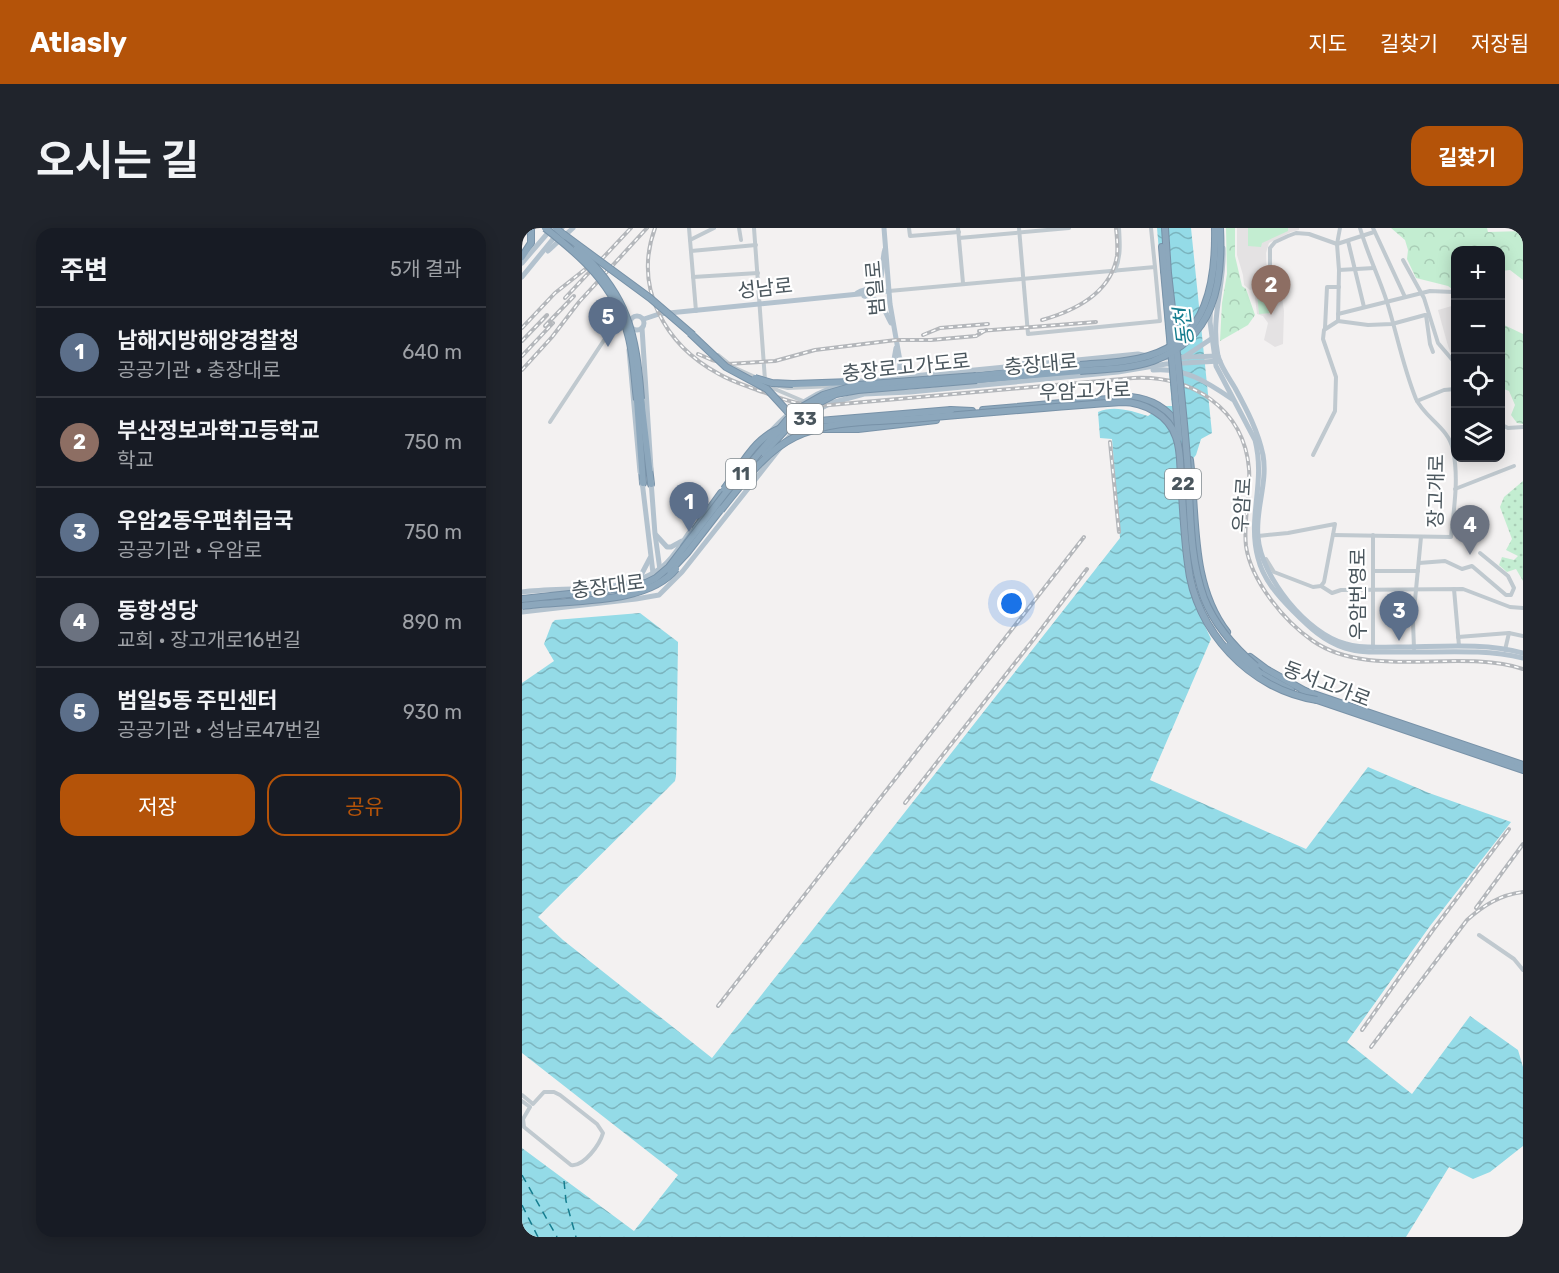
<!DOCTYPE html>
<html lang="ko">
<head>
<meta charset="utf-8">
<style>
	body { margin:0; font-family:Rubik,"Noto Sans KR",sans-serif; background:#20242c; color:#f1f3f6 }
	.controls { position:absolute; right:18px; top:18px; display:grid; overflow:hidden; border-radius:12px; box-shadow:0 3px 15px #0003 }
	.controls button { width:54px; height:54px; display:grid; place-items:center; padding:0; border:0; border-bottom:2px solid #363941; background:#171b24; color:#f1f3f6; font:30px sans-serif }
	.you { position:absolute; left:490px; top:376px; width:21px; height:21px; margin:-15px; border:4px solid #fff; border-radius:50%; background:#1a73e8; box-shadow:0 0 0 9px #1a73e833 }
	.badge { display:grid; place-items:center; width:39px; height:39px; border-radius:50%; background:#b45309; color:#fff; font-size:20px; font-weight:700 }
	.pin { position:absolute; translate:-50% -50px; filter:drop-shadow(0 2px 3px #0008) }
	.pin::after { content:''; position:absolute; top:32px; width:21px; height:18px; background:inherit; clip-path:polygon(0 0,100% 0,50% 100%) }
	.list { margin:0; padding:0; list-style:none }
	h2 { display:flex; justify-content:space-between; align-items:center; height:78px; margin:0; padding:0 24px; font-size:26px }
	h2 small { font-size:20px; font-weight:400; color:#9ea1a6 }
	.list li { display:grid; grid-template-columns:39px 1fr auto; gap:18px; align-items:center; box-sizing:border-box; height:90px; padding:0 24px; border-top:2px solid #363941 }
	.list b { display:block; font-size:22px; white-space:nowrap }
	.list p { margin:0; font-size:20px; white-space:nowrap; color:#9ea1a6 }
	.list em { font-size:20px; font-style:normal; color:#9ea1a6 }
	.actions { display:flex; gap:12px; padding:18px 24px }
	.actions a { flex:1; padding:14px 0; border:2px solid #b45309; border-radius:18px; text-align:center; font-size:21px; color:#b45309 }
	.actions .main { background:#b45309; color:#fff }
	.icon { flex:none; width:33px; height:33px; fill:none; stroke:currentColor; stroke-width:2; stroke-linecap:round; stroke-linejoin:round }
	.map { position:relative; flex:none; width:1001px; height:1009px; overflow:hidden; border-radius:18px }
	header { display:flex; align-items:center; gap:36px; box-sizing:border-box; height:84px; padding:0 30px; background:#b45309; color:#fff }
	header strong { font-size:28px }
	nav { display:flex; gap:33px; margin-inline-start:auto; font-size:21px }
	.intro { display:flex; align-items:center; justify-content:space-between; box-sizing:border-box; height:144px; padding:0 36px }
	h1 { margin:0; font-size:42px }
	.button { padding:15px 27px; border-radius:18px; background:#b45309; color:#fff; font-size:21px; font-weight:700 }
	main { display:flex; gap:36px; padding:0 36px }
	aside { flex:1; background:#171b24; border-radius:18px; box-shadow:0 3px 15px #0003 }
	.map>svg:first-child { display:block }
	.education { fill:#e4e2e3 }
	.grass { fill:#c3edd1 }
	.forest { fill:url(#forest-crowns) }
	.park { fill:url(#park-dots) }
	.water { fill:url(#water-waves) }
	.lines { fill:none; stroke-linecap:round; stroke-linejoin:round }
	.ferry { stroke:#157d8f; stroke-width:1.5; stroke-dasharray:8 6; stroke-linecap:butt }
	.highway-casing { stroke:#7892a8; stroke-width:8 }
	.minor { stroke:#c0c9cf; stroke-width:4 }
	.major { stroke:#b3c2ce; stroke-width:5 }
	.highway { stroke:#8ca7bc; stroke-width:6 }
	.rail-casing { stroke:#b4b7bb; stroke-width:4 }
	.rail { stroke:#fff; stroke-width:1.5; stroke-dasharray:4.5; stroke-linecap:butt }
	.highway-bridge-casing { stroke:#7892a8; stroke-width:8; stroke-linecap:butt }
	.highway-bridge { stroke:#8ca7bc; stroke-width:6 }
	.labels { text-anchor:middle; stroke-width:4.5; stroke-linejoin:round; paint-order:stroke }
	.shield { fill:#fff; stroke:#80898e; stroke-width:1.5 }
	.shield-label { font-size:18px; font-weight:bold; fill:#4a565d }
	.street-label { font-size:20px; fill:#4a565d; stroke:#fff }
	.water-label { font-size:21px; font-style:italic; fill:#157d8f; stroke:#fff }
</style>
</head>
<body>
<header>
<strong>Atlasly</strong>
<nav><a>지도</a><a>길찾기</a><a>저장됨</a></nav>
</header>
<div class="intro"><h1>오시는 길</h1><a class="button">길찾기</a></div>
<main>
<aside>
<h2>주변<small>5개 결과</small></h2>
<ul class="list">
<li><span class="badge" style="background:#5c6f8a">1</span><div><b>남해지방해양경찰청</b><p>공공기관 · 충장대로</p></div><em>640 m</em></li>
<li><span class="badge" style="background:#8d6e63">2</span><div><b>부산정보과학고등학교</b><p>학교</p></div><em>750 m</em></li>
<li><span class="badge" style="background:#5c6f8a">3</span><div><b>우암2동우편취급국</b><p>공공기관 · 우암로</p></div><em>750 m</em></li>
<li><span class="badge" style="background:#6b7280">4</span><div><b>동항성당</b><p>교회 · 장고개로16번길</p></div><em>890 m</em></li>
<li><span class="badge" style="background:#5c6f8a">5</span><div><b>범일5동 주민센터</b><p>공공기관 · 성남로47번길</p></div><em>930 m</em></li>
</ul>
<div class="actions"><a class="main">저장</a><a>공유</a></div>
</aside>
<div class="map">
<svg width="1001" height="1009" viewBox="0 0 1001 1009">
	<defs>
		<pattern id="forest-crowns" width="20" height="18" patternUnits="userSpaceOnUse" patternTransform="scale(1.5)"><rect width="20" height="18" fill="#c3edd1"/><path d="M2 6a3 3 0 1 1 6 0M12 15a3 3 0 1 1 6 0" fill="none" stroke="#a9cdb6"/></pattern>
		<pattern id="park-dots" width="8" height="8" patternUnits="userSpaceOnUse" patternTransform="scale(1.5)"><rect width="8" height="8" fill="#c3edd1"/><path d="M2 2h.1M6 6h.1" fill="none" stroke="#a9cdb6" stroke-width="1.8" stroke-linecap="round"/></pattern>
		<pattern id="water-waves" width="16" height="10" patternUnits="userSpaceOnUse" patternTransform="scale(1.5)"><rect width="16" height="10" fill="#94dbe7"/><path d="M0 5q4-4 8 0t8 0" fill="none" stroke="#7bb4be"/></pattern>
	</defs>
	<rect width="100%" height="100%" fill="#f3f1f1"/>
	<g class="education">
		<polygon points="715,0 777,0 777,2 769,4 747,15 744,25 745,52 743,54 758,55 762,83 761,116 753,119 742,112 746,95 741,88 735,86 732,61 728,62 722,57 721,47 715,27"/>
		<polygon points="933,77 933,136 926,118 916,82"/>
	</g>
	<g class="grass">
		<polygon points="726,0 766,0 766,3 740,15 739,19 726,18"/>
		<polygon points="748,62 750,85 737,86 735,64"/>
	</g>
	<g class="forest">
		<polygon points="704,0 713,0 713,28 720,58 724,61 733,87 726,97 698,113 700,75 705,46"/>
		<polygon points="869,0 965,0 966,4 1001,3 1001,52 988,42 979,43 978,22 933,22 933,63 926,58 894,50 885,31 886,22 883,12"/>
		<polygon points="978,95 1001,106 1001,196 995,195 989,187 993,177 987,163 979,160 980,130 979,129"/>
	</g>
	<polygon class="park" points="1001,253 1001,353 994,341 985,344 977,337 980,329 992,332 996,328 984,322 990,311 978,279 982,269"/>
	<path class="water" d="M635,0H669L690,205L679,211L674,227L657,247L668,358L676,383L689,411L628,552L784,621L846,539L907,565L989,594L908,698L825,814L890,866L948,788L996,822L1001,839V918L968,944L951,951L927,939L884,1009H0V920L112,1003L156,947L0,825V455L32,433L22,416L30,395L33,392L118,385L156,414L154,548L153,553L16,689L41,712L190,830L598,310L590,211L578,210L576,184C592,177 610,183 626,188L640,178H650Z"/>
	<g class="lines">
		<g class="ferry">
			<polyline points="0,947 35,1009"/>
			<polyline points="42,953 44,973 54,1009"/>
			<polyline points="0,977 16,1009"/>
			<polyline points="0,1007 2,1009"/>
		</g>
		<defs>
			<g id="highway">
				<polyline points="643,0 646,45"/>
				<polyline points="640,19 642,43"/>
				<polyline points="0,29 9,15 9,0"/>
				<polyline points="497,137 513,139"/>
				<polyline points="454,148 558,137"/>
				<polyline points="455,152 558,143"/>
				<polyline points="271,156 329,154"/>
				<polyline points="119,171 129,256"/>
				<polyline points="115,172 121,255"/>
				<polyline points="429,182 450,183"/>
				<path d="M461,182L609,169C628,171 645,180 656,197"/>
				<polyline points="298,201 336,201 414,192"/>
				<path d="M668,232C675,289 668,356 705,404"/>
				<polyline points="161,318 199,265"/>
				<polyline points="728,429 744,441 783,463"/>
				<polyline points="738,445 769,462"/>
				<polyline points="780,462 1001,537"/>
				<polyline points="792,471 1001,542"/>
			</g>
		</defs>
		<use href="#highway" class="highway-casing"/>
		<g class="minor">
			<polyline points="167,0 174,83"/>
			<polyline points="217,0 219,12"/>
			<polyline points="232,0 243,152"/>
			<polyline points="387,0 388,8 437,4"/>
			<polyline points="436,0 441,55"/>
			<polyline points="497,0 506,106 638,93 633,39"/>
			<polyline points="851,0 883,69"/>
			<polyline points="437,10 547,0"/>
			<polyline points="168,12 192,0"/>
			<polyline points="826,13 842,79"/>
			<polyline points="169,23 234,17"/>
			<polyline points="881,32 902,70 916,115 933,135"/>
			<polyline points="817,42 852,40"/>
			<path d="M593,43C599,28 598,16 597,0"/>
			<polyline points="758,46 751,47 748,44 748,20 753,14 766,8 774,5 787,6 815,16 852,4"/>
			<polyline points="171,49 236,45"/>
			<polyline points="367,63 633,39 629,0"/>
			<polyline points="816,86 908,63 931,64"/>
			<polyline points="904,87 908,116 911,124"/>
			<polyline points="816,93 817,42 815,16 818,0"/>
			<polyline points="803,100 805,59 817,59"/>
			<polyline points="196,127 211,139 233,149"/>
			<polyline points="241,156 281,173"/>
			<polyline points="248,156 266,160 312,158"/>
			<polyline points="895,173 922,162 933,161"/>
			<polyline points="28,194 94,94 101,93"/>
			<polyline points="978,196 986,200 1001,199"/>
			<polyline points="791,227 813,183 814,149 801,111 802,102 816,93 846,97 870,96 903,87"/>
			<polyline points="933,261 992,238"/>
			<path d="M811,307L929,309C932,280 937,250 931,222C927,200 903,190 894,171C881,139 875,106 865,74C857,49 845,25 838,0"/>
			<polyline points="851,307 851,420"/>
			<polyline points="736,308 766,305 813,296 802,354 799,358 791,359 752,344 744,331"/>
			<polyline points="897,335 923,333 940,341 950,338 984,367 989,367 992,360 986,348 958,325"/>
			<polyline points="851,343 896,343"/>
			<polyline points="799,358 810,365 819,362 941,361 988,379 1001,380"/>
			<polyline points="932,361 937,418"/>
			<polyline points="936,409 987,405 1001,408"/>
			<polyline points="892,421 891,393 899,309"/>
			<polyline points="983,422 987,405"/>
			<polyline points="957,707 992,731 1001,742"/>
			<path d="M0,867L11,876L22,864H32L38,867L75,896L81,905C78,916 62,939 49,937L2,899L1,891L8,879L0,873"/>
		</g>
		<g class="major">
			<polyline points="362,0 368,76 378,133 377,153"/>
			<path d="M701,20C703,57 688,89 696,128C699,139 707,150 713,160C725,182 736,203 741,227C746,255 733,282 736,309C739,349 785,406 824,416C840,421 858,419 874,419C915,419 961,414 1001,425"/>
			<polyline points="26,23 51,0"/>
			<polyline points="0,35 30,0"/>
			<polyline points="0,49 40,0"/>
			<path d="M689,60L688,94L694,138L733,212C744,255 725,289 736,330C741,351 756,368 771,383C786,398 802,414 823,420C839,425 856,424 873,424C916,425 959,420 1001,430"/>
			<path d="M335,65C341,61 348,62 353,58C363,52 359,33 363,21"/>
			<path d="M342,68C362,72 360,79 369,95"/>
			<circle cx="115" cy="95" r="7"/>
			<polyline points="122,91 137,86 367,63"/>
			<polyline points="120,100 129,241"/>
			<polyline points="107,122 118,244"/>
			<polyline points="662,129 689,111"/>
			<polyline points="638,130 696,128"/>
			<polyline points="380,132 383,141 393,149"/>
			<path d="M631,142C662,139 685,154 710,171"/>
			<polyline points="361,151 370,143 374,120"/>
			<path d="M248,204C273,177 293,163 329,154L616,126L626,128"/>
			<polyline points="120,253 131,345"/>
			<polyline points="129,253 133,306 138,342"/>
			<polyline points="134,307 145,319 149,319 160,313"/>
			<polyline points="117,351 128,330"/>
			<path d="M0,364C42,358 106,367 140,339C152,330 160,314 169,302"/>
			<polyline points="0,384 114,371 137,367 160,344 270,205 292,184 309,175 342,166 388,164 596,144 644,136 698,133"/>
		</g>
		<use href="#highway" class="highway"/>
		<defs>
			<g id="rail">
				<path d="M133,0C111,60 143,117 197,146C209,153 222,157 235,162C256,169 274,177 297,178L611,150C669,147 722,180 727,241C729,267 721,292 724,318C729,353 762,393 791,413C848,452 937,420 1001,441"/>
				<polyline points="43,70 109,0"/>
				<path d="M520,92C552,83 589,65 595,28C596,19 595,9 594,0"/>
				<polyline points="23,98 52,68"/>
				<polyline points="0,100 33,65 66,39"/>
				<polyline points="457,103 574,94"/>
				<polyline points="401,107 418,100 466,96"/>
				<polyline points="0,113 25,87"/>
				<polyline points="176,126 190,132 206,136 253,133 293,122 374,112 409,112 454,108 464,102"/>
				<polyline points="0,128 31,95"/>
				<polyline points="0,142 30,109 57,74 125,0"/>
				<polyline points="588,214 597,304"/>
				<polyline points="383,575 511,412 565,341"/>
				<polyline points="954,680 1001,616"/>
				<polyline points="196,778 562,309"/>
				<polyline points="840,802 911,702 987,601"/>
				<path d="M849,819L945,692C962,677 978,667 1001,664"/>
			</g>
		</defs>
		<use href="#rail" class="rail-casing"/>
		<use href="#rail" class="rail"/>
		<defs>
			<g id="highway-bridge">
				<path d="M23,0C59,28 92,57 105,103C112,125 112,149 115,172"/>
				<polyline points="34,0 43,8"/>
				<polyline points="41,6 128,70 171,107"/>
				<path d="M55,20C106,67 114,105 119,171"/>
				<polyline points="642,43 657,210"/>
				<path d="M646,45C653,106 660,168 665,230C669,276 666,326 682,370C693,398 712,419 734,438"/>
				<polyline points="168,105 204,139 245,161 266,184 279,191 297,193 429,182"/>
				<path d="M558,137C580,135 604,135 626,128C686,111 694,53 693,0"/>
				<path d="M558,143C582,141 608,141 631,133C692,110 701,57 698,0"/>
				<polyline points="233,150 250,155 271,156"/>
				<polyline points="242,225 281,183 314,166 336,162 455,152"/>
				<path d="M202,261C219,239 234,205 264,199C275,197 287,197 298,196"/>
				<path d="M199,282C220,256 242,224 273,209C308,192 352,194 390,191C460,185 530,179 600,174C622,174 647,187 654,209C659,222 658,237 659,250C661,279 662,308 666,336C673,403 728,462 795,472"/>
				<polyline points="148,343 165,325 199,281"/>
				<polyline points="0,371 104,360 124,355 134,350 147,339 205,263 265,192 278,180 301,167 335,157 454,148"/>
				<path d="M0,378C45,371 124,378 154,341"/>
				<polyline points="706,418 738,445"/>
			</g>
		</defs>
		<use href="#highway-bridge" class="highway-bridge-casing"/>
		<use href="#highway-bridge" class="highway-bridge"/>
	</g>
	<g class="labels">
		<g class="shield">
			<rect x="265" y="176" width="36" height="30" rx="4.5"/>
			<rect x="204" y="231" width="30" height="30" rx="4.5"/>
			<rect x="643" y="241" width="36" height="30" rx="4.5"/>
		</g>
		<g class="shield-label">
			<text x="283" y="197">33</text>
			<text x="219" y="252">11</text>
			<text x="661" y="262">22</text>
		</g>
		<g class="street-label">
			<text transform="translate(243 60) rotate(-6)" y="7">성남로</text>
			<text transform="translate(353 60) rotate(-95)" y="7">범일로</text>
			<text transform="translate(519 136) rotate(-5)" y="7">충장대로</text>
			<text transform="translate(384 139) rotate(-6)" y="7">충장로고가도로</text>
			<text transform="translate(563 163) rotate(-2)" y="7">우암고가로</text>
			<text transform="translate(914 263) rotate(-89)" y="7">장고개로</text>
			<text transform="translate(720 277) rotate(-86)" y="7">우암로</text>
			<text transform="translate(86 358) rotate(-7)" y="7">충장대로</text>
			<text transform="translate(836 366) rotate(-90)" y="7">우암번영로</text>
			<text transform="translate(805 456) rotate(21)" y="7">동서고가로</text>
		</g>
		<g class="water-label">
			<text transform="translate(662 99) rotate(-97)" y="7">동천</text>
		</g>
	</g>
</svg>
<div class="controls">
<button>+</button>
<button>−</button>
<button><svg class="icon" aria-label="locate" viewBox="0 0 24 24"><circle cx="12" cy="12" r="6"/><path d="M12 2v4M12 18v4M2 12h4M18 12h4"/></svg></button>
<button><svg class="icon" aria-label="layers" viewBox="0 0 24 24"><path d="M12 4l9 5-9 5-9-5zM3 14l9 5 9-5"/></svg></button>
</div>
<div class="you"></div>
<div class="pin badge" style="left:167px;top:304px;background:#5c6f8a">1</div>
<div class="pin badge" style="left:749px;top:87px;background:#8d6e63">2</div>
<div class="pin badge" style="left:877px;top:413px;background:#5c6f8a">3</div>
<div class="pin badge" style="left:948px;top:327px;background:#6b7280">4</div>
<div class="pin badge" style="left:86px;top:119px;background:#5c6f8a">5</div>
</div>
</main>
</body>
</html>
